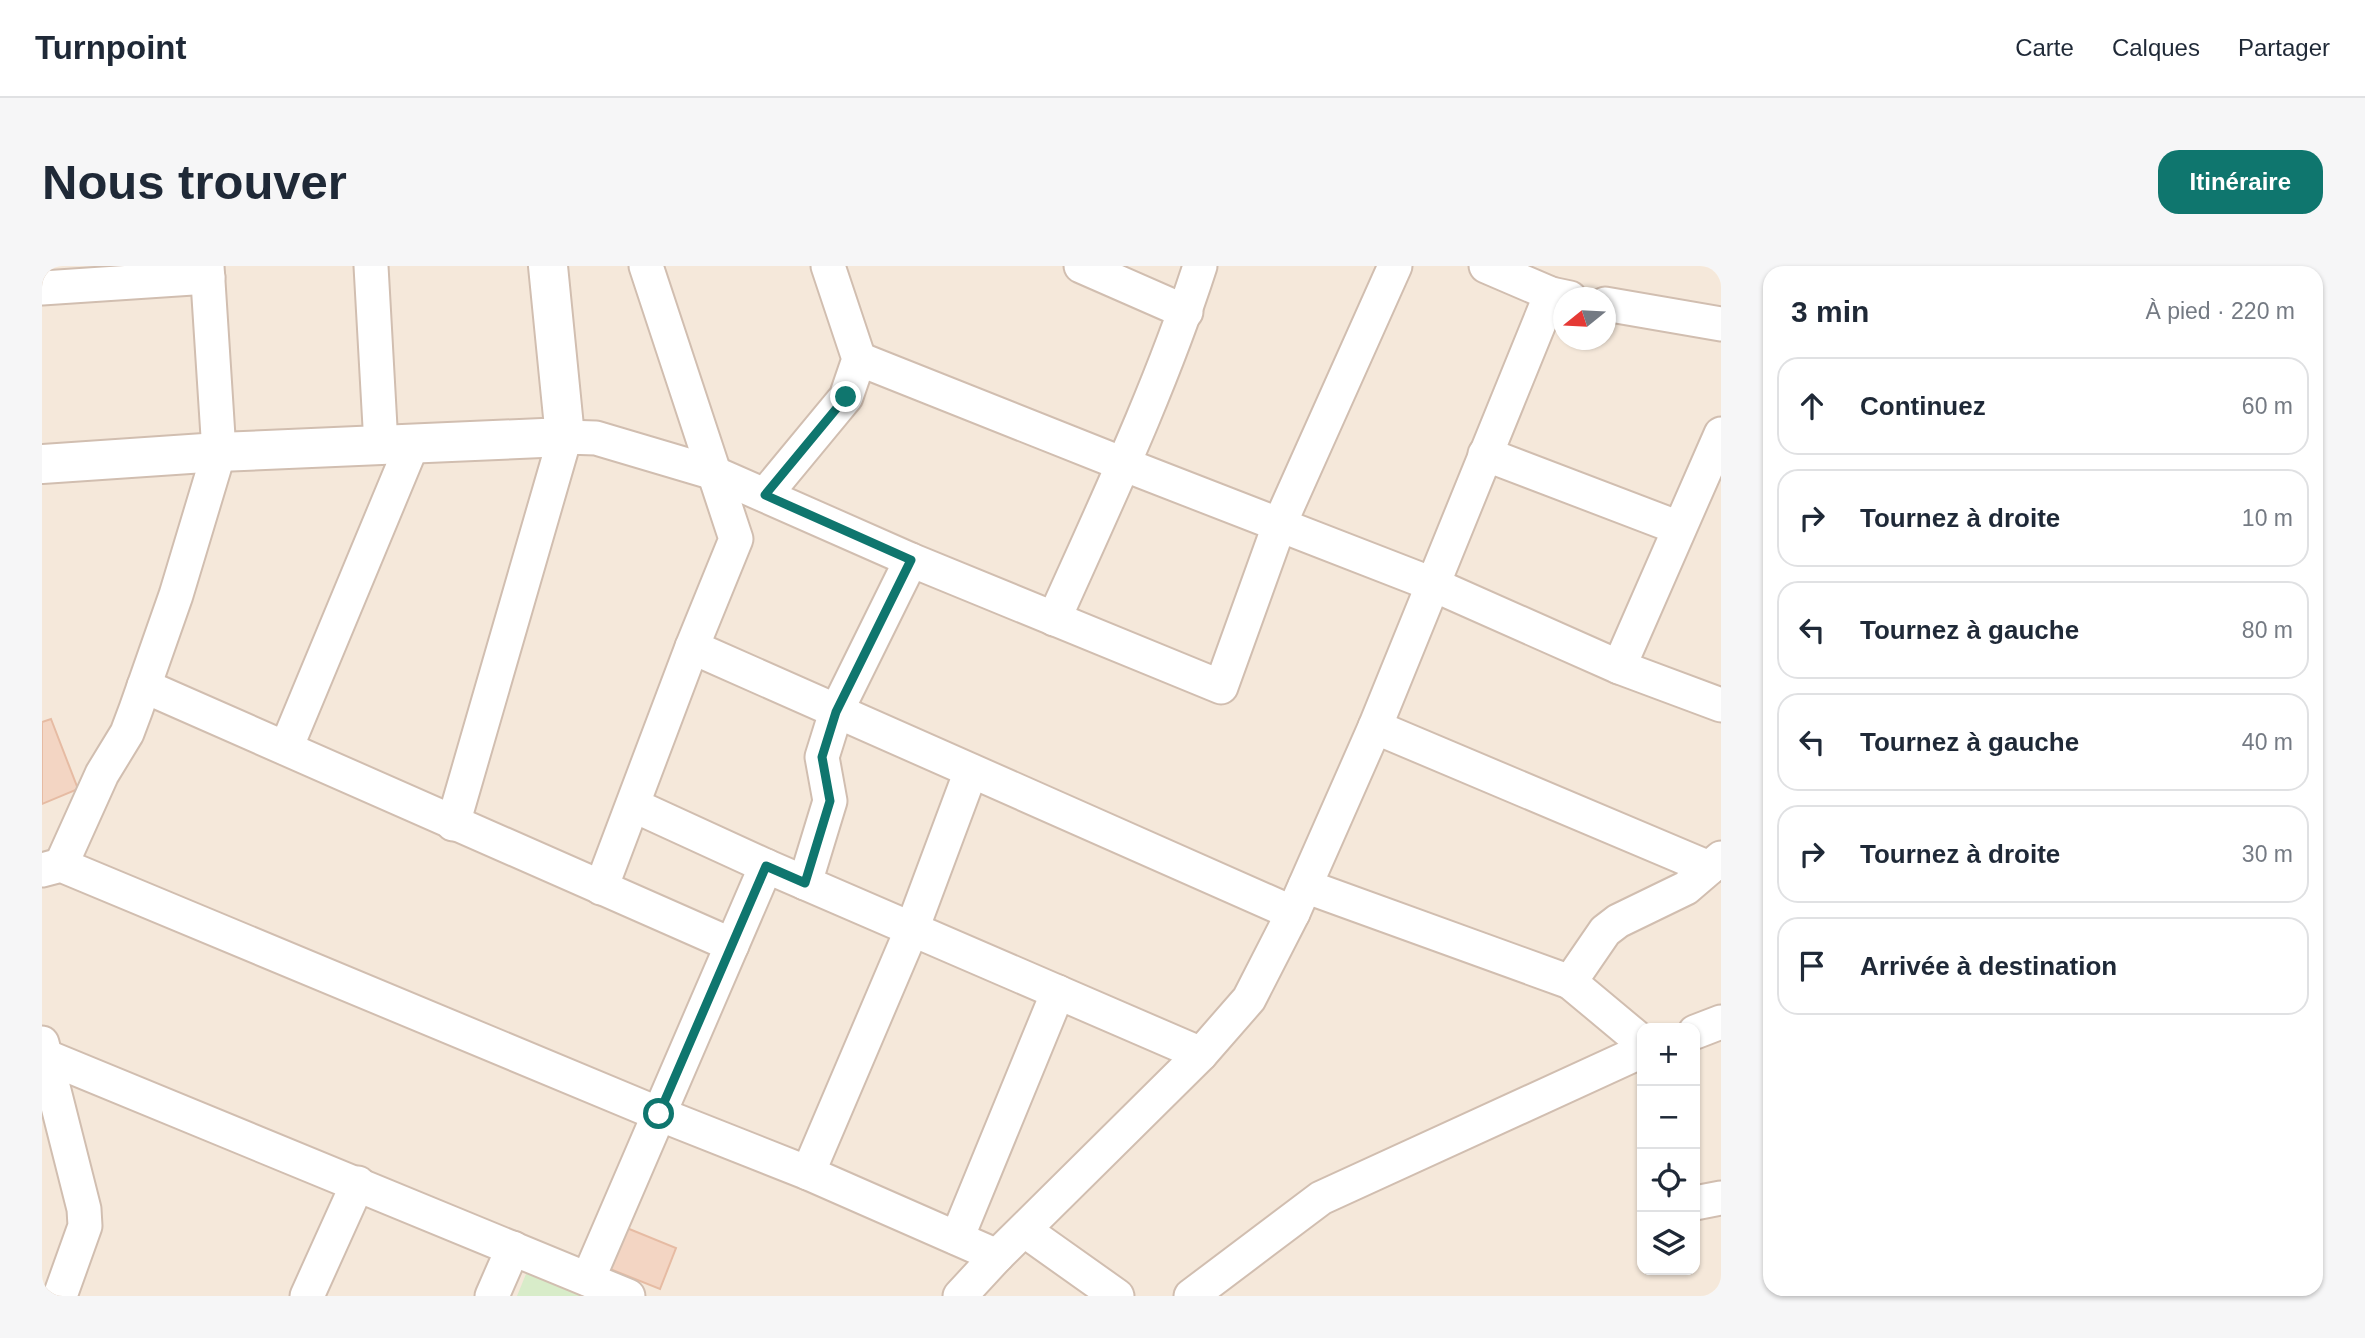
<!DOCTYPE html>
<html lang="fr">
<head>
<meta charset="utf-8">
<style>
	body { margin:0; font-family:Arial,sans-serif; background:#f6f6f7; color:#1f2937 }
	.controls { position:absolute; right:21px; bottom:21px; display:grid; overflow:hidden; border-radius:14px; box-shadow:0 2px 5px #0004 }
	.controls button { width:63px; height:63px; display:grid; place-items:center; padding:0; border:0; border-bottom:2px solid #e0e1e3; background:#fff; color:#1f2937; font:35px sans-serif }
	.compass { position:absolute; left:1511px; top:21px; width:63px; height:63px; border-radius:50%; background:#fff; box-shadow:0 2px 5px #0004; rotate:252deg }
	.stop { position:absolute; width:21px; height:21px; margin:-16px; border:5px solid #0f766e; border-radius:50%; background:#fff }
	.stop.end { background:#0f766e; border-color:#fff; box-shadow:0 2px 7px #0008 }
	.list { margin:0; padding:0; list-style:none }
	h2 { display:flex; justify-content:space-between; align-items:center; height:91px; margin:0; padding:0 28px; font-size:30px }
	h2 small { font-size:23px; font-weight:400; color:#747a83 }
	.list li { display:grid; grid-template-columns:46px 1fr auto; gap:21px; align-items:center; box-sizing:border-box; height:98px; margin:0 14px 14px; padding:0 14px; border:2px solid #e0e1e3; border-radius:21px }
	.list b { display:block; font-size:26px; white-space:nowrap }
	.list em { font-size:23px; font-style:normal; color:#747a83 }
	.icon { flex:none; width:38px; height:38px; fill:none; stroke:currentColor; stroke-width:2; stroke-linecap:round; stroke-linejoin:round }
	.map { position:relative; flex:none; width:1679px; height:1030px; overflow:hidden; border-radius:21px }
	header { display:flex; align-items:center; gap:42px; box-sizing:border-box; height:98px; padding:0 35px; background:#fff; border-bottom:2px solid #e0e1e3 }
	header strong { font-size:33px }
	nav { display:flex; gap:38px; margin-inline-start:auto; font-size:24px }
	.intro { display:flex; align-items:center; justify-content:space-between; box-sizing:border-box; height:168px; padding:0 42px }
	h1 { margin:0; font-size:49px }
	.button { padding:18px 32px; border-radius:21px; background:#0f766e; color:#fff; font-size:24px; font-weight:700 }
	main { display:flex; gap:42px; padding:0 42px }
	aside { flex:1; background:#fff; border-radius:21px; box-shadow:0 2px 5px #0004 }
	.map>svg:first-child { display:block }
	.residential { fill:#f5e8da; fill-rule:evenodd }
	.green { fill:#d8ecc9 }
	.building { fill:#f3d5c3; stroke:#e6bba3; stroke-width:2 }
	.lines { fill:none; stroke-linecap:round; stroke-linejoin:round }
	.minor-casing { stroke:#d1beb0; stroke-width:37 }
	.tertiary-casing { stroke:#d1beb0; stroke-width:42 }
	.minor { stroke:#fff; stroke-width:33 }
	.tertiary { stroke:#fff; stroke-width:38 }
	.route { stroke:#0f766e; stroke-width:9 }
</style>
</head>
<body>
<header>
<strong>Turnpoint</strong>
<nav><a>Carte</a><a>Calques</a><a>Partager</a></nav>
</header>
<div class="intro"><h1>Nous trouver</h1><a class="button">Itinéraire</a></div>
<main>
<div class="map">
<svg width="1679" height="1030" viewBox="0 0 1679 1030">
	<rect width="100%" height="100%" fill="#fdf6ec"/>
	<path class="residential" d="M0,0H1679V1030H0ZM1521,32H1563V74H1521ZM1600,762H1653V1004H1600Z"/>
	<polygon class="green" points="486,1003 547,1030 475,1030"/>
	<g class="building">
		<polygon points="9,453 36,523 0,538 0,456"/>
		<polygon points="575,958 634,982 618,1023 558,999"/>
	</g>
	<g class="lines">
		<defs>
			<g id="minor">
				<polyline points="329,0 339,179"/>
				<polyline points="1039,0 1144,46"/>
				<polyline points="1444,0 1509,28 1528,32"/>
				<polyline points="0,22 166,11"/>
				<polyline points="1563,38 1679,58"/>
				<polyline points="817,93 1081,198 1390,318 1577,401 1679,439"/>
				<polyline points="1443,188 1637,262"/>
				<polyline points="723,229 804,131 817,93 786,0"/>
				<path d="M1012,353C1064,237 1119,121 1158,0"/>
				<polyline points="650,381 1251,647"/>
				<polyline points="1577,401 1679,168"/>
				<polyline points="102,420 690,679"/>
				<polyline points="1333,461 1667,602"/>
				<polyline points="244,482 370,179"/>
				<polyline points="591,539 724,600 1159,788"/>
				<polyline points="411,558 523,171 554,172 672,207 869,294 1179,421 1238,257 1353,0"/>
				<polyline points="19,599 60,508 85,467 94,443 134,329 177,186 165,0"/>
				<polyline points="0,604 19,599 617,848 766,907 955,990"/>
				<polyline points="763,617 788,535 780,491 794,446 869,294"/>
				<polyline points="1263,620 1528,716"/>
				<polyline points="559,622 650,381 694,273 604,0"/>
				<polyline points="1653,766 1679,756"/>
				<polyline points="1600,776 1528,716 1563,665 1576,655 1644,622 1679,592"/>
				<polyline points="0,777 42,943 43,960 18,1030"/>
				<polyline points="3,790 586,1030"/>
				<polyline points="766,907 870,663 929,505"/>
				<polyline points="1653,937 1679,932"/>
				<polyline points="982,964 1075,1030"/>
				<polyline points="915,972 1016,726"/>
				<polyline points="546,1013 724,600"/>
				<polyline points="265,1030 316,917"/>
				<polyline points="450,1030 471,982"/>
				<polyline points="918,1030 955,990 1159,788 1207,733 1251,647 1333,461 1509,28"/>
				<polyline points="1149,1030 1279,932 1600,785"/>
			</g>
			<polyline id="tertiary" points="0,198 177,186 523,171 506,0"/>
		</defs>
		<use href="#minor" class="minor-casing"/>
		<use href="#tertiary" class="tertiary-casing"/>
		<use href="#minor" class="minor"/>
		<use href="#tertiary" class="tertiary"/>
	</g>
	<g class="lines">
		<polyline class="route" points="617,848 724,600 763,617 788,535 780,491 794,446 869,294 723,229 804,131"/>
	</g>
</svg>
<div class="controls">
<button>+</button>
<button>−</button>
<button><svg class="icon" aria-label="locate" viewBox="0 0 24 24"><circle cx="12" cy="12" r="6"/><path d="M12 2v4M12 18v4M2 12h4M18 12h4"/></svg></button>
<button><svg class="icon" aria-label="layers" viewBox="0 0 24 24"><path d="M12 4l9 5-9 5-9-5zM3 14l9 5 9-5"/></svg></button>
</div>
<svg class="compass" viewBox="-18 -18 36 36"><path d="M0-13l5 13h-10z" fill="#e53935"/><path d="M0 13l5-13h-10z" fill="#747a83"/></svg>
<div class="stop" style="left:617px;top:848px"></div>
<div class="stop end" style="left:804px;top:131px"></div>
</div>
<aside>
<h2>3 min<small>À pied · 220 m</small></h2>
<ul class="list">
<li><svg class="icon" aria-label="ahead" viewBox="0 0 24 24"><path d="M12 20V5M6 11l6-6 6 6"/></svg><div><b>Continuez</b></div><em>60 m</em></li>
<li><svg class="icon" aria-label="right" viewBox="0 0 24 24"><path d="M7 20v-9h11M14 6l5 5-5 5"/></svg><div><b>Tournez à droite</b></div><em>10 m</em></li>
<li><svg class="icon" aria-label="left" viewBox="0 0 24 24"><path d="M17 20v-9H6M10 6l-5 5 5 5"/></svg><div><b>Tournez à gauche</b></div><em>80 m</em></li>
<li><svg class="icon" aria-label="left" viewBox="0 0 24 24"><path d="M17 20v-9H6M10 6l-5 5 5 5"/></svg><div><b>Tournez à gauche</b></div><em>40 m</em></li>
<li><svg class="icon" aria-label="right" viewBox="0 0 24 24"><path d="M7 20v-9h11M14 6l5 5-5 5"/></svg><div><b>Tournez à droite</b></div><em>30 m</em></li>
<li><svg class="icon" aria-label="arrive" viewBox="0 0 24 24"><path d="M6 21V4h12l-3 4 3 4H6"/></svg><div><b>Arrivée à destination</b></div></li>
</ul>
</aside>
</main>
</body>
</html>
